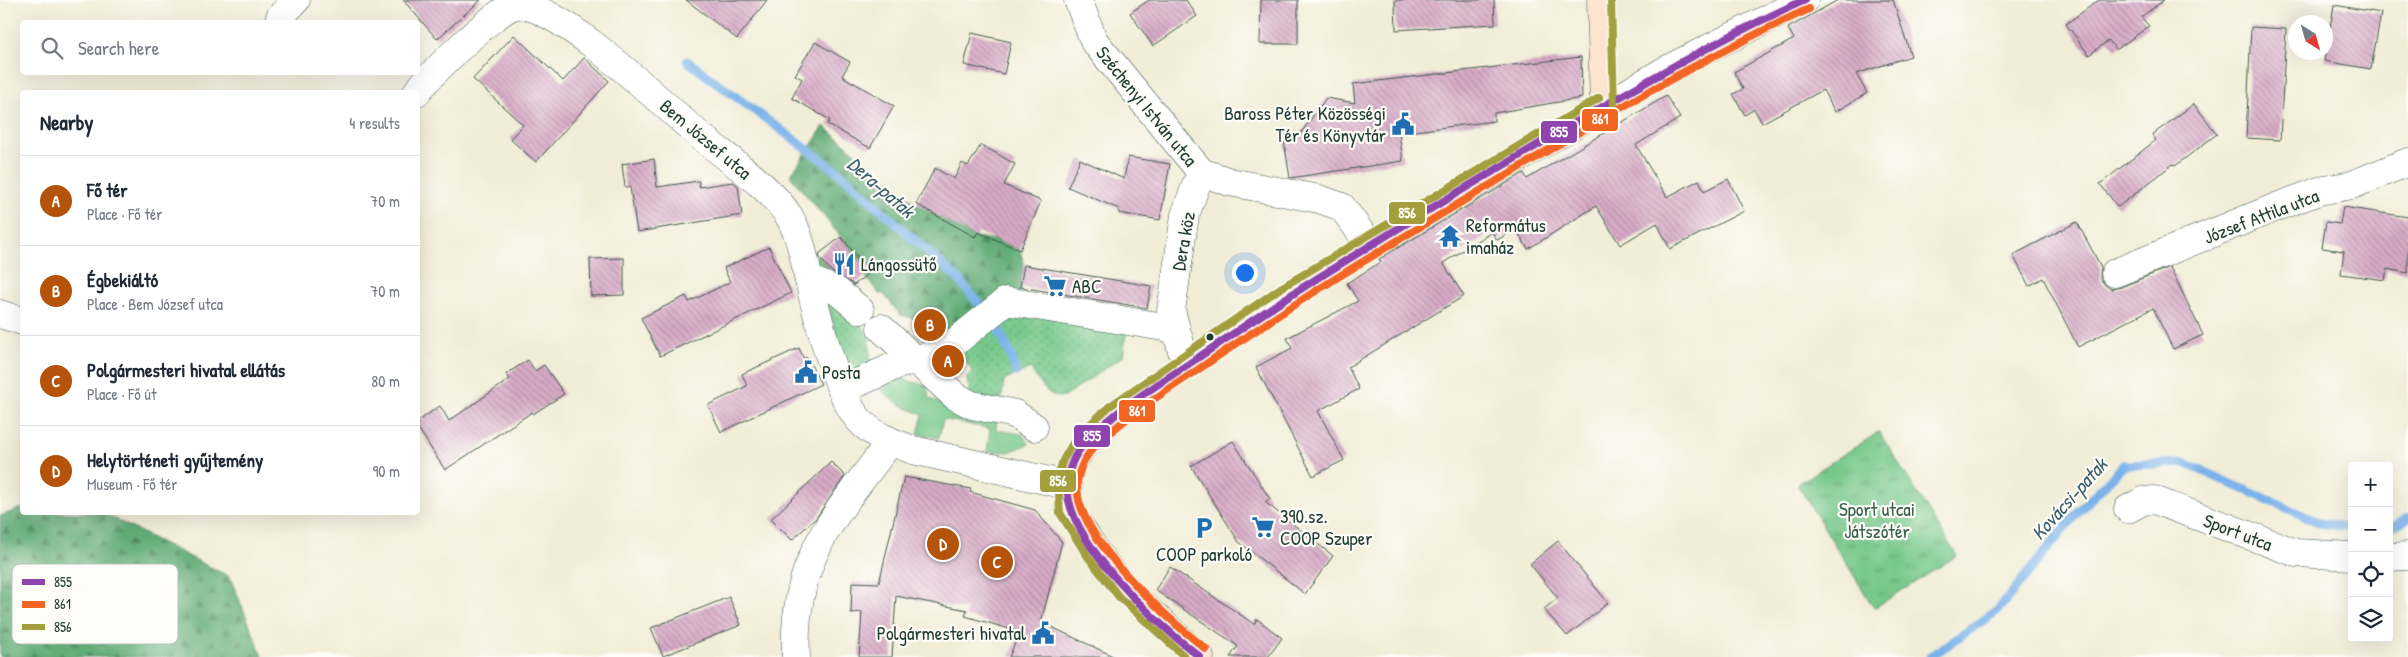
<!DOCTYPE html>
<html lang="en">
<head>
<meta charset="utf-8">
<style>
	body { margin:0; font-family:"Patrick Hand",sans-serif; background:#f2f2f3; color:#1f2937 }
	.controls { position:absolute; right:15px; bottom:15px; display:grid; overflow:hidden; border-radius:5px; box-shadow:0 5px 20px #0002 }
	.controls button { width:45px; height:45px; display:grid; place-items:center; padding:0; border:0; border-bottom:1px solid #e0e1e3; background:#fff; color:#1f2937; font:25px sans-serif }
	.compass { position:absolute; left:2288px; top:15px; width:45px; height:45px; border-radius:50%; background:#fff; box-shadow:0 5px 20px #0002; rotate:143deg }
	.you { position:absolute; left:1244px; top:272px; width:18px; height:18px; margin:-12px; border:4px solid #fff; border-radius:50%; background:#1a73e8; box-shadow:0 0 0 8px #1a73e833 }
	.badge { display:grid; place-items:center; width:32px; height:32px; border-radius:50%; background:#b45309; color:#fff; font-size:16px; font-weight:700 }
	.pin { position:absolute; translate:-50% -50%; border:2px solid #fff; box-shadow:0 1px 5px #0006 }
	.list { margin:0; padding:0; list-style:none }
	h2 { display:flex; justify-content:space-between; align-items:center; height:65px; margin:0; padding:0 20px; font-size:21px }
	h2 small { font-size:16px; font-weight:400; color:#747a83 }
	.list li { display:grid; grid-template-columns:32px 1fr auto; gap:15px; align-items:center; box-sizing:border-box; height:90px; padding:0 20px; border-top:1px solid #e0e1e3 }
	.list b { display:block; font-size:19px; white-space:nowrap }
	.list p { margin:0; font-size:16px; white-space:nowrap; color:#747a83 }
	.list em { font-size:16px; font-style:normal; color:#747a83 }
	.icon { flex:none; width:28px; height:28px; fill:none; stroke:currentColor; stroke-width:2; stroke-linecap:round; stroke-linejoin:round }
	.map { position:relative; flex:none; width:2408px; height:657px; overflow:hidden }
	.search { position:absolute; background:#fff; box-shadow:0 5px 20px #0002; left:20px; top:20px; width:400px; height:55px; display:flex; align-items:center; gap:12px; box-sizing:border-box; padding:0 18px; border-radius:5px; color:#747a83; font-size:19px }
	.panel { position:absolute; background:#fff; box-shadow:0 5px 20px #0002; left:20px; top:90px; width:400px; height:425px; border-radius:5px }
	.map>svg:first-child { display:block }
	.grass { fill:url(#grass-dots); stroke:#4a825f }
	.forest { fill:url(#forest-firs); stroke:#407455 }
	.park { fill:url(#park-tufts); stroke:#4a825f }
	.garden { fill:#76c88a; stroke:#4a825f }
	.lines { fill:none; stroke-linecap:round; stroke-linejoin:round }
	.stream { stroke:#7ab2ea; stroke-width:9 }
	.building { fill:url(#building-back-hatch) }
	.street-casing { stroke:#3e574c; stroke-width:29 }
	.secondary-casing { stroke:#3e574c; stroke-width:29 }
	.street { stroke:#fff; stroke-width:28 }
	.secondary { stroke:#fce5cf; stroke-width:28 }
	.bus-1-casing { stroke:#fdfcf7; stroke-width:11 }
	.bus-2-casing { stroke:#fdfcf7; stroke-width:11 }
	.bus-3-casing { stroke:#fdfcf7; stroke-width:11 }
	.bus-1 { stroke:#8e44ad; stroke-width:8 }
	.bus-2 { stroke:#f26522; stroke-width:8 }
	.bus-3 { stroke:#a39f3d; stroke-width:8 }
	.bus-dot { fill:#1f3d34; stroke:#fdfcf7; stroke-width:2 }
	.labels { text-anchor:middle; stroke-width:4.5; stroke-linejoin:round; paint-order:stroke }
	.street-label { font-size:19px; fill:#1f3d34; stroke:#fdfcf7 }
	.poi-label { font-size:19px; fill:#1f3d34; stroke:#fdfcf7; text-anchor:start }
	.park-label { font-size:19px; fill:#35604a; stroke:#fdfcf7 }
	.water-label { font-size:20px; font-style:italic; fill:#3a606b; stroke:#fdfcf7 }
	.key { fill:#fdfcf7; stroke:#bac3bc; stroke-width:1 }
	.key-label { font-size:14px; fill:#1f3d34 }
	.line-badge { stroke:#fdfcf7; stroke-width:2 }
	.badge-label { font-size:14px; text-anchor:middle; font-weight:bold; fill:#fff }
</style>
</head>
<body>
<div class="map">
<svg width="2408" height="657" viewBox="0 0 2408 657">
	<defs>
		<pattern id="grass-dots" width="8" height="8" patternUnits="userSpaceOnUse" patternTransform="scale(1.25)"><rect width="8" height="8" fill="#76c88a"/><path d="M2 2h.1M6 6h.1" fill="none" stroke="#60a472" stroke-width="1.8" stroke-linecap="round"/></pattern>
		<pattern id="forest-firs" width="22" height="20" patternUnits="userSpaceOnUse" patternTransform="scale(1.25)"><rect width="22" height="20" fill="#60ac76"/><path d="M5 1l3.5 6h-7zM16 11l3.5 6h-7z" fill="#4f8d62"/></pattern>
		<pattern id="park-tufts" width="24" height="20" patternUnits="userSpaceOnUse" patternTransform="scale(1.25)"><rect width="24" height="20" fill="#76c88a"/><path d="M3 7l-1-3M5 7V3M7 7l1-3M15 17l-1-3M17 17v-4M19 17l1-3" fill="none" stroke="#60a472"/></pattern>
		<pattern id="building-back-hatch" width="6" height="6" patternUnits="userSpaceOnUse" patternTransform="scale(1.25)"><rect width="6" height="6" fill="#d8abc7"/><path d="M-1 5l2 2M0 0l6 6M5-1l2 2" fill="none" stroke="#af8ca2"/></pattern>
	</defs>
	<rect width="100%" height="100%" fill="#fdfcf7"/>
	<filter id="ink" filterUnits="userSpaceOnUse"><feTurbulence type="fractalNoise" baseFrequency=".02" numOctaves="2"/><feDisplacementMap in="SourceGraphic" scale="10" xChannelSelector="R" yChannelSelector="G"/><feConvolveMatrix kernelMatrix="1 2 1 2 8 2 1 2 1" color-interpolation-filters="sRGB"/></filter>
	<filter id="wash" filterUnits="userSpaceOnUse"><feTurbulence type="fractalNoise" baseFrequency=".0096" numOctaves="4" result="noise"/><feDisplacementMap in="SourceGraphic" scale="20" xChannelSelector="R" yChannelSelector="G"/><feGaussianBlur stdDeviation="1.12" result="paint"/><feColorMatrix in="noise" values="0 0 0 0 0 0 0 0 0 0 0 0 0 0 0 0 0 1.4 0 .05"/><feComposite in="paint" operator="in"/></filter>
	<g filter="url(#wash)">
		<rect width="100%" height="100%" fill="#f1edd7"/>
		<g class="grass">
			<polygon points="818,255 847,291 854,315 869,336 871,365 848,378 815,258"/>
			<path d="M1000,309L1127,327L1123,356L1064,397C1046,399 1039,380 1030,368L1004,381L1001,402L971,397L966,377L972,371L958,349Z"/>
		</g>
		<g class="forest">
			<polygon points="824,126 916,204 975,237 996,240 1020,250 1024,265 1019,295 951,337 919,328 920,320 900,315 883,293 880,295 865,276 870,272 790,176"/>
			<polygon points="22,508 22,512 103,513 230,577 263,657 0,657 0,516"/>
		</g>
		<polygon class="park" points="1879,432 1957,556 1874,608 1797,484"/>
		<path class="garden" d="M890,375L927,386L929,398L957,412L997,420L996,430L1022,434L1029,444L1009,452L987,451L990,429L943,419L939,438L918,434L923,414C902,408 890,399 875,384Z"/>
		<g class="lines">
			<g class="stream">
				<polyline points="687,61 841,174 958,279 996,324 1011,356 1016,372"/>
				<polyline points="2389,529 2408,518"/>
				<polyline points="1930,657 1997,611 2077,513 2124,465 2184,463 2323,524 2352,527"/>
			</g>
		</g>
		<g id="blocks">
			<g class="building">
				<polygon points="403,0 481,0 437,39"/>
				<polygon points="686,0 767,0 737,39"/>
				<polygon points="1149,0 1186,0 1197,16 1153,46 1130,13"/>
				<polygon points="1261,0 1298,0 1298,44 1260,44"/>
				<polygon points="1395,0 1494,0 1495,24 1396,30"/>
				<polygon points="1838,0 1893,0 1911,56 1856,74 1867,93 1835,112 1823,90 1762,123 1754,109 1745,115 1733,94 1743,89 1734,72 1794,39 1788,28"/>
				<polygon points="2099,0 2164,0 2141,17 2149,26 2116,50 2109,40 2089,55 2066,24"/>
				<polygon points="2334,5 2381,13 2371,69 2324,61"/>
				<polygon points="2251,27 2286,29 2280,140 2246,138"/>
				<polygon points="972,33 1011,42 1004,74 964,65"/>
				<polygon points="514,35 563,81 584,58 609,81 536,162 510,139 523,125 473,79"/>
				<polygon points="815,42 850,62 842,76 894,106 870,148 827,124 830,120 792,98 802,79 795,75"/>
				<polygon points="1581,57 1582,98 1494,113 1494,121 1399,133 1403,161 1290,178 1283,135 1301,133 1326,98 1355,103 1353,84"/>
				<polygon points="1666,96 1680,118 1636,145 1667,197 1699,180 1704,191 1728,179 1744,211 1670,249 1657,223 1620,245 1596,206 1528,249 1516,229 1497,240 1492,232 1443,263 1464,296 1348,367 1359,389 1318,411 1344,460 1313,476 1256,367 1292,348 1287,338 1358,301 1347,283 1381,262 1379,259 1524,173 1527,179"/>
				<polygon points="2194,104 2217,134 2175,166 2173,164 2118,207 2100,184 2156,140 2152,135"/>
				<polygon points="981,145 1015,164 1004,185 1041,201 1020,250 978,232 975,237 916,204 935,168 954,179 962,163 968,166"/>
				<polygon points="1128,157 1170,164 1160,220 1119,213 1119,209 1068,187 1080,159 1124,179"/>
				<polygon points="654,159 657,187 699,181 699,187 733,182 738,186 742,215 637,232 630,187 625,187 622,164"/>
				<polygon points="2343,207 2408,217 2408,273 2387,269 2385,280 2341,274 2344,251 2322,248 2326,222 2340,224"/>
				<polygon points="2077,222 2101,267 2100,278 2105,285 2112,289 2121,287 2170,267 2203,335 2173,349 2153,308 2078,347 2043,278 2029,286 2013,255"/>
				<polygon points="841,237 870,272 854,285 832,272 820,258 819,254"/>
				<polygon points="769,247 791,293 660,356 641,318 686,296 689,302 730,282 724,268"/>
				<polygon points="624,258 624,295 591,296 590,259"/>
				<polygon points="1024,265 1151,286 1147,308 1020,287"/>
				<polygon points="799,348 804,359 807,357 821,384 721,432 708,405 747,386 742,374"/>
				<polygon points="528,360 535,371 544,365 564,394 533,414 532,412 445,470 418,428 418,421 440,406 449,421 510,379 506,374"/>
				<polygon points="1233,441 1270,499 1265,502 1333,556 1305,594 1239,542 1191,466"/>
				<polygon points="831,462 845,476 816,518 792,540 771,519"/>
				<polygon points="904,477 971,489 970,492 1035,510 1062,542 1041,622 1115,657 1009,657 1020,632 965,616 967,610 896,596 892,657 859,657 862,612 851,613 852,582 879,583"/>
				<polygon points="1558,541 1608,603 1567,636 1544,609 1558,598 1530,564"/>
				<polygon points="1170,567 1254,624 1257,619 1282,638 1268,657 1230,657 1238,646 1155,590"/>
				<polygon points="729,597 741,625 663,656 651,628"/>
			</g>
		</g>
	</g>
	<g filter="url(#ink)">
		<use href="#blocks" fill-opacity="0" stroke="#3e574c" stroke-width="1"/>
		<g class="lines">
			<defs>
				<g id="street">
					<polyline points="1078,0 1094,41 1201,172 1230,182 1319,199 1342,207 1370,245"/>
					<polyline points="280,17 296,0"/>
					<path d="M417,92C430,75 498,7 516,5C556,1 666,107 698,134C726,158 769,185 789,216C801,237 804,258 809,281C817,315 837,397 860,421C874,436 894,443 913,450L1067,485"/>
					<polyline points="1604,107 1666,70 1805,0"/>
					<polyline points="2115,273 2279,206 2319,191 2352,185 2408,162"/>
					<polyline points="809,279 837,291 860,310"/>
					<polyline points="0,314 22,321"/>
					<polyline points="881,328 955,396 972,405 1015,414 1034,427"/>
					<polyline points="1186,365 1171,311 1185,215 1201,172"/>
					<polyline points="842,390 897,365 944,351 1006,301 1176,329"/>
					<polyline points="2128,509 2143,501 2154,500 2296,553 2352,556"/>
					<polyline points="2389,557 2408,556"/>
					<path d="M796,657C791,558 836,515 890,442"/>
				</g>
				<polyline id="secondary" points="1200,657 1126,590 1096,552 1069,509 1068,479 1072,464 1085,442 1116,414 1285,297 1604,107 1601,0"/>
			</defs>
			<use href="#street" class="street-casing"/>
			<use href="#secondary" class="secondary-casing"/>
			<use href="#street" class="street"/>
			<use href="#secondary" class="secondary"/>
			<defs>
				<path id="bus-1" d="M1200,657C1159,625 1058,536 1068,478C1070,463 1078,449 1089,439C1117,409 1153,388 1187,365C1225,340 1261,314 1299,290C1384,236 1471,184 1558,133C1638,86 1720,38 1805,0"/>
				<path id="bus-2" d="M1206,649C1169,620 1067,531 1078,478C1080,466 1087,454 1096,445C1125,417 1160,395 1193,373C1231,347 1269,321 1308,296C1391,243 1477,193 1562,142C1642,95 1724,47 1809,9"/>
				<g id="bus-3">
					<polyline points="1611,0 1614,107"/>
					<polyline points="1185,657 1119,597 1088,557 1060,513 1058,476 1063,460 1077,436 1110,406 1279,289 1599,98"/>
				</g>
			</defs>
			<use href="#bus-1" class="bus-1-casing"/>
			<use href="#bus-2" class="bus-2-casing"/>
			<use href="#bus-3" class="bus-3-casing"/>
			<use href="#bus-1" class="bus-1"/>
			<use href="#bus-2" class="bus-2"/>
			<use href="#bus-3" class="bus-3"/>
		</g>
	</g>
	<defs>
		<symbol id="civic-bare" viewBox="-9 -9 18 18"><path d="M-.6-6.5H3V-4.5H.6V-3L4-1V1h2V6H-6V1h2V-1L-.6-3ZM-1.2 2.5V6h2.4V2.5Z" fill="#1f6fb2" stroke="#fdfcf7" stroke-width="2.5" paint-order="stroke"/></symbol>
		<symbol id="temple-bare" viewBox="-9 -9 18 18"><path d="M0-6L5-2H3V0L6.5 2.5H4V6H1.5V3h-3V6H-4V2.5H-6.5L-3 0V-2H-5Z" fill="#1f6fb2" stroke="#fdfcf7" stroke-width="2.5" paint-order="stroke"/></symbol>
		<symbol id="restaurant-bare" viewBox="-9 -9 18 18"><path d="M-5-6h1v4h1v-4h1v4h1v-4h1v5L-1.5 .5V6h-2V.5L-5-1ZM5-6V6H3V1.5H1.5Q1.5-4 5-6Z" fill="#1f6fb2" stroke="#fdfcf7" stroke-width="2.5" paint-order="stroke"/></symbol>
		<symbol id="supermarket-bare" viewBox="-9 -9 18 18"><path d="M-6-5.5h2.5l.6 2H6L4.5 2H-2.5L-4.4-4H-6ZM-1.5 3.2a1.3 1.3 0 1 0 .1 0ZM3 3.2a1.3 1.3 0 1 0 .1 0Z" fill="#1f6fb2" stroke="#fdfcf7" stroke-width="2.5" paint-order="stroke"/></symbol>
		<symbol id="parking-bare" viewBox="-9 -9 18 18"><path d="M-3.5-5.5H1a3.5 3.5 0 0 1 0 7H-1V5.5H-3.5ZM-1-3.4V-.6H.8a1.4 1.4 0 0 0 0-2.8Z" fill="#1f6fb2" stroke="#fdfcf7" stroke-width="2.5" paint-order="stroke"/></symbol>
	</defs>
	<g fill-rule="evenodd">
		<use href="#civic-bare" x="1387" y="108" width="32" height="32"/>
		<use href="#temple-bare" x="1434" y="220" width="32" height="32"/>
		<use href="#restaurant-bare" x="828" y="248" width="32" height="32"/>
		<use href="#supermarket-bare" x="1039" y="270" width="32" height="32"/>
		<use href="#civic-bare" x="790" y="356" width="32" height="32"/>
		<use href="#supermarket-bare" x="1247" y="511" width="32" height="32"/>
		<use href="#parking-bare" x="1188" y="512" width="32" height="32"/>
		<use href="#civic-bare" x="1027" y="617" width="32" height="32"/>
	</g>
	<circle class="bus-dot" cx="1210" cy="337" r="4.5"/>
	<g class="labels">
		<g class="street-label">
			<text transform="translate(1147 106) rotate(51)" y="7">Széchenyi István utca</text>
			<text transform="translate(706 139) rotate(40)" y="7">Bem József utca</text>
			<text transform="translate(2261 216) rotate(-21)" y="7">József Attila utca</text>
			<text transform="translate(1183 241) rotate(-80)" y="7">Dera köz</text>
			<text transform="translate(2238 532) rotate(21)" y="7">Sport utca</text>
		</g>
		<g class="poi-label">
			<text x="1386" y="120" text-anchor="end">Baross Péter Közösségi<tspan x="1386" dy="22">Tér és Könyvtár</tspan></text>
			<text x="1466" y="232">Református<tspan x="1466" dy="22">imaház</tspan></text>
			<text x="861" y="271">Lángossütő</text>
			<text x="1072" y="293">ABC</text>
			<text x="822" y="379">Posta</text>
			<text x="1280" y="523">390.sz.<tspan x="1280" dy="22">COOP Szuper</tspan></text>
			<text x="1204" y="561" text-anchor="middle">COOP parkoló</text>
			<text x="1026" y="640" text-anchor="end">Polgármesteri hivatal</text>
		</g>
		<g class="park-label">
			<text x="1877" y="516">Sport utcai<tspan x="1877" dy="22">Játszótér</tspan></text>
		</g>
		<g class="water-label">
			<text transform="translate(881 187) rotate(41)" y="7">Dera-patak</text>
			<text transform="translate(2069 499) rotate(-48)" y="7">Kovácsi-patak</text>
		</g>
	</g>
	<rect x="12" y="564" width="166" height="80" rx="8" class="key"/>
	<rect x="22" y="579" width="23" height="6" fill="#8e44ad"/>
	<rect x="22" y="601" width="23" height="7" fill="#f26522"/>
	<rect x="22" y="624" width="23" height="6" fill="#a39f3d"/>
	<g class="key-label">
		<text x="54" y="587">855</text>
		<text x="54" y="609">861</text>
		<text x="54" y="632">856</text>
	</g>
	<g class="line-badge">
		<rect x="1581" y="108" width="38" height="24" rx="5" fill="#f26522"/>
		<rect x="1540" y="120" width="38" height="24" rx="5" fill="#8e44ad"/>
		<rect x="1388" y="201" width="38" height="24" rx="5" fill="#a39f3d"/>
		<rect x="1118" y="399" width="38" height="24" rx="5" fill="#f26522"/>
		<rect x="1073" y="424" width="38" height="24" rx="5" fill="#8e44ad"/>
		<rect x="1039" y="469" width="38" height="24" rx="5" fill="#a39f3d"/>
	</g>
	<g class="badge-label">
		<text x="1600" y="124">861</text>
		<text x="1559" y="137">855</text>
		<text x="1407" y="218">856</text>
		<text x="1137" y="416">861</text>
		<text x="1092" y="441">855</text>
		<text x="1058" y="486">856</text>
	</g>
</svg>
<div class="controls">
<button>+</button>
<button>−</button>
<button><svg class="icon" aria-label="locate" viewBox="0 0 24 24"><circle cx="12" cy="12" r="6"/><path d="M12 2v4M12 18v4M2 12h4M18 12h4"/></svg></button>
<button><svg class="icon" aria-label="layers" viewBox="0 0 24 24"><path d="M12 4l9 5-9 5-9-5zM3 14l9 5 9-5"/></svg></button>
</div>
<svg class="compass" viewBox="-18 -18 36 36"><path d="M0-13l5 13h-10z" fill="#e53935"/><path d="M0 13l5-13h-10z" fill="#747a83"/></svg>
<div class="you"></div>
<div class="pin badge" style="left:948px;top:361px">A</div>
<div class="pin badge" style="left:930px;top:325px">B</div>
<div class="pin badge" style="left:997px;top:562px">C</div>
<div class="pin badge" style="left:943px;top:544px">D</div>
<div class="search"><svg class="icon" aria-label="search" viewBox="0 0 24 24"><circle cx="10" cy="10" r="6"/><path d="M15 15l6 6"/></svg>Search here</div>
<section class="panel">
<h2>Nearby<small>4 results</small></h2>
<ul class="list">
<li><span class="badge">A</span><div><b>Fő tér</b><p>Place · Fő tér</p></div><em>70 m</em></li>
<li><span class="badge">B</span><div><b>Égbekiáltó</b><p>Place · Bem József utca</p></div><em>70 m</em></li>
<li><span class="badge">C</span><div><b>Polgármesteri hivatal ellátás</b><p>Place · Fő út</p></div><em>80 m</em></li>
<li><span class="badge">D</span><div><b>Helytörténeti gyűjtemény</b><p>Museum · Fő tér</p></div><em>90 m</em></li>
</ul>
</section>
</div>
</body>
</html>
